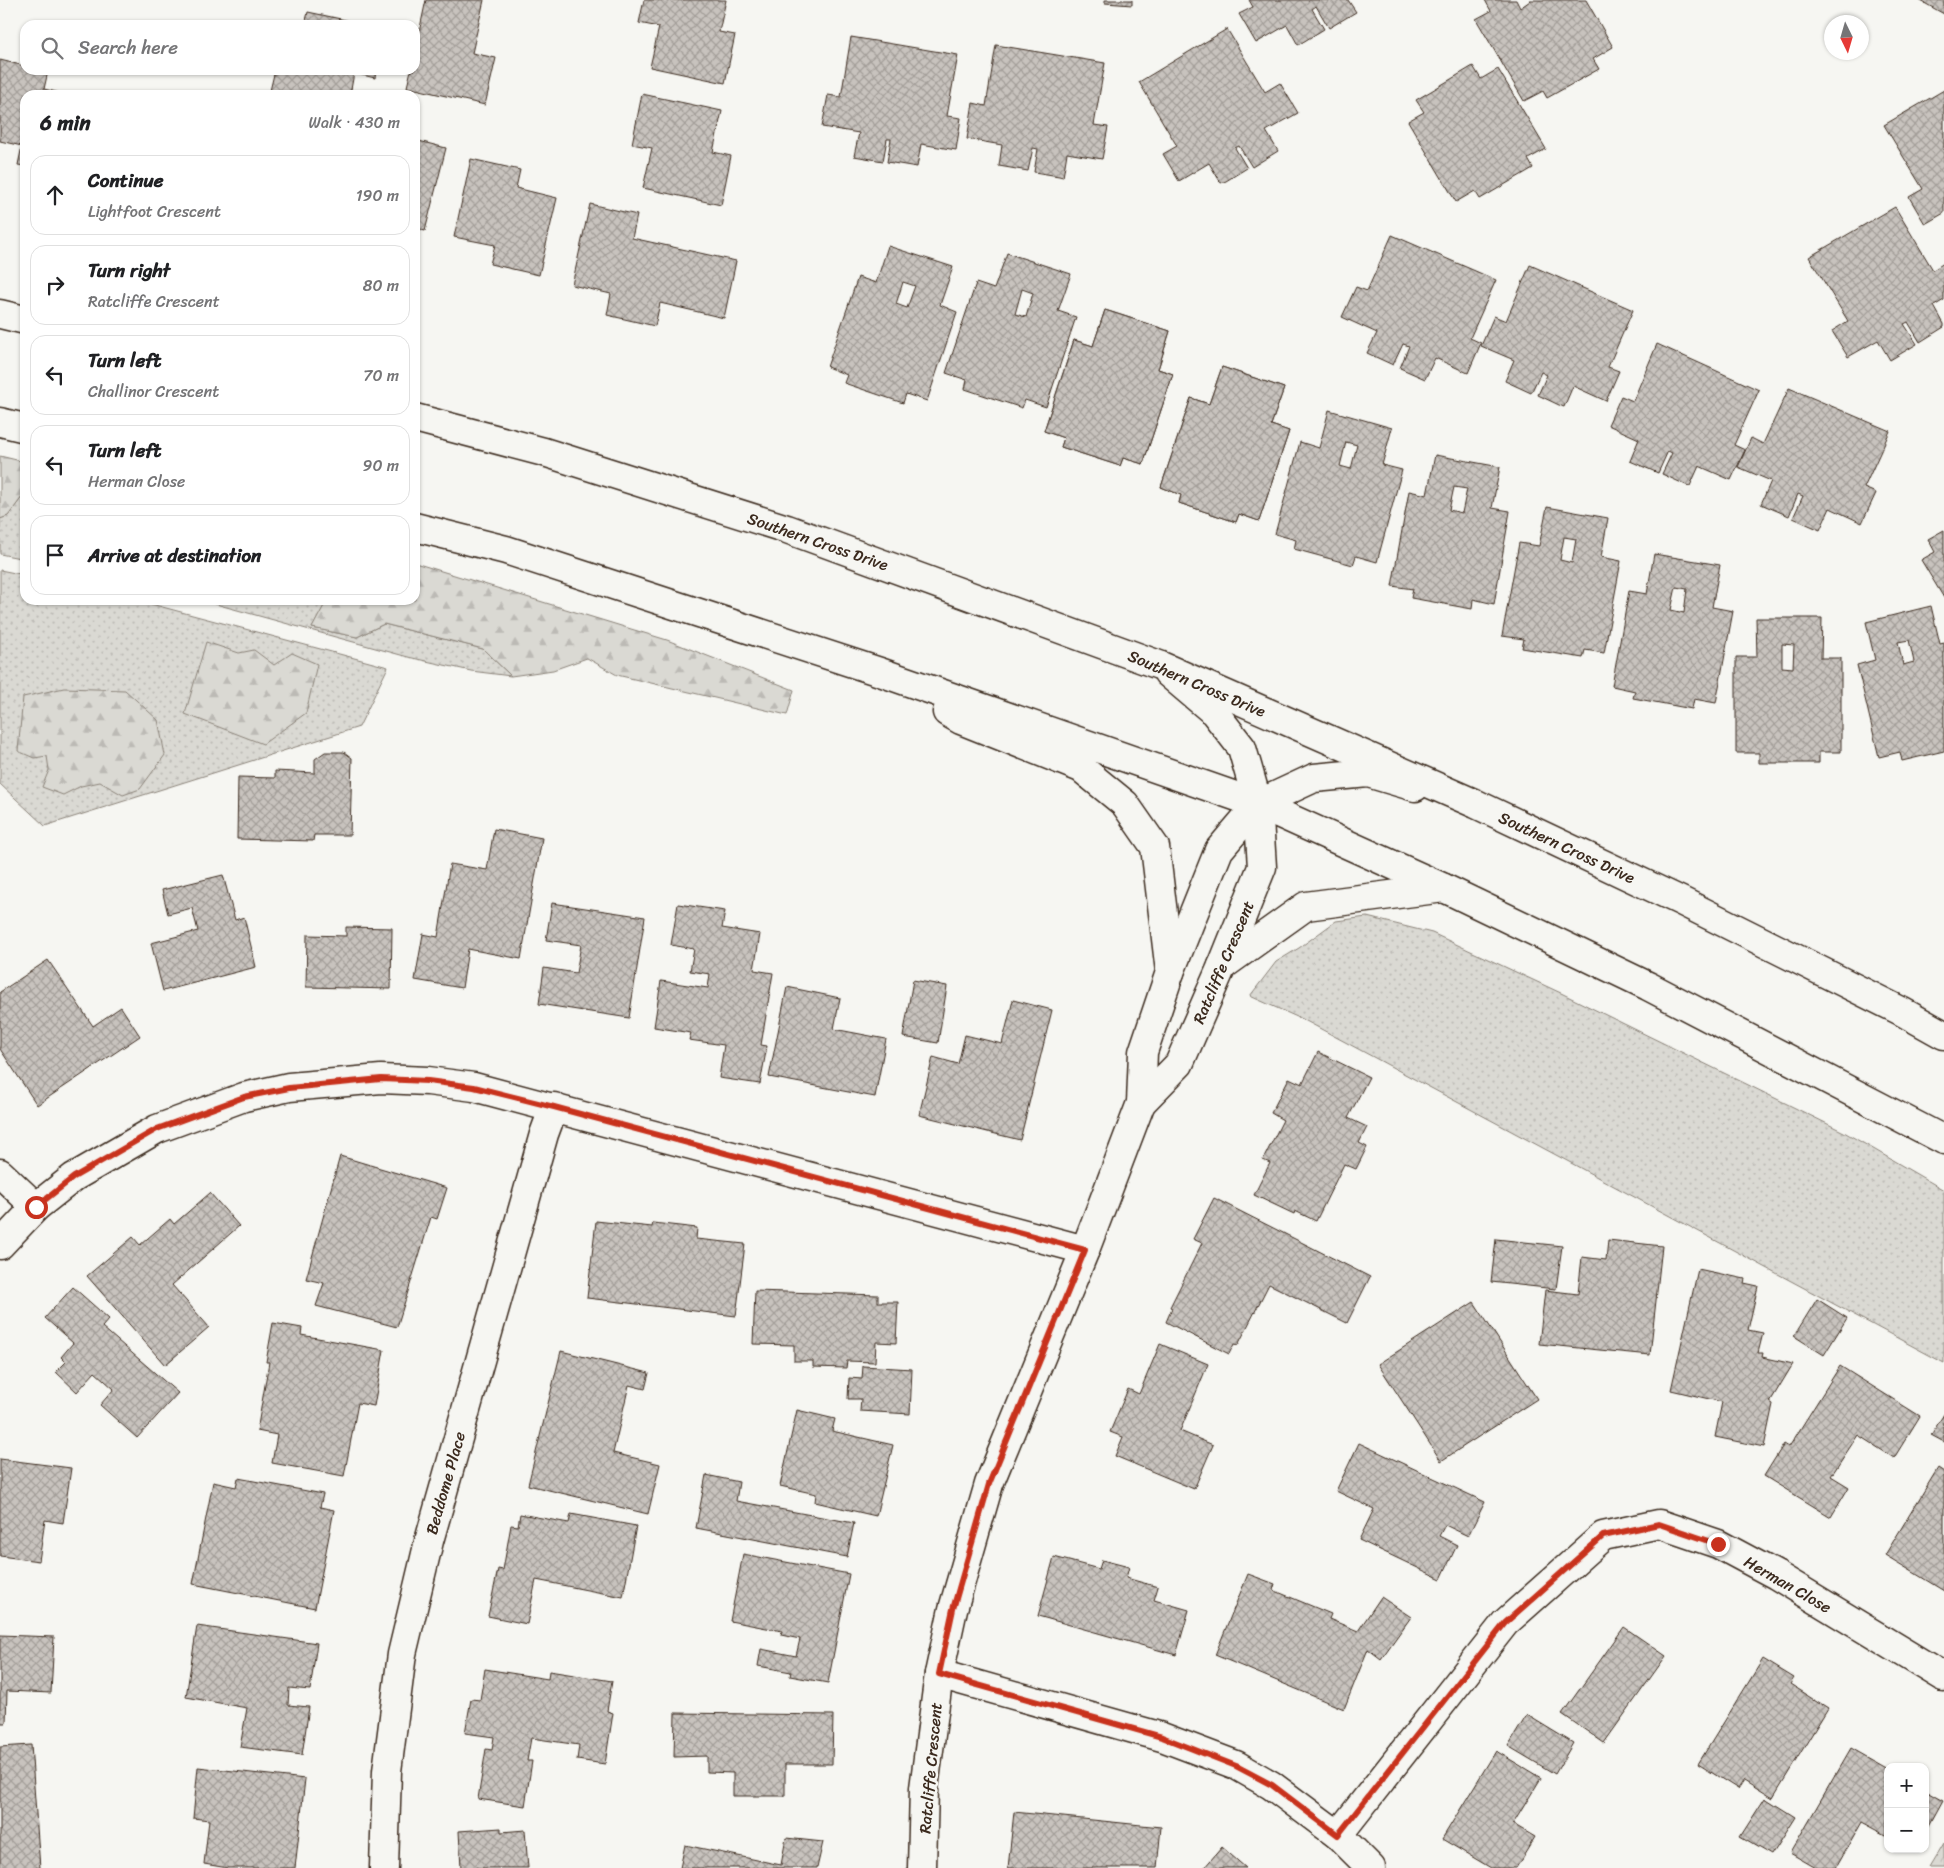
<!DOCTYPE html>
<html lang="en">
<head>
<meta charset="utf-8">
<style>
	body { margin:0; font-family:Sriracha,sans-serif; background:#f6f6f6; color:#202124 }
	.controls { position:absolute; right:15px; bottom:15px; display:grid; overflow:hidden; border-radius:10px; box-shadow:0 1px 4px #0004 }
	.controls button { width:45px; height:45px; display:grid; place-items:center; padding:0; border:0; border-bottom:1px solid #e0e0e0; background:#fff; color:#202124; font:25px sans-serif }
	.compass { position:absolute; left:1824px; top:15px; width:45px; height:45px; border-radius:50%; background:#fff; box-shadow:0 1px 4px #0004; rotate:175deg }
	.stop { position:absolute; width:15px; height:15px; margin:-11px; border:4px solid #c8321e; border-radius:50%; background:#fff }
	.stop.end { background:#c8321e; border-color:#fff; box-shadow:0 1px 5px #0008 }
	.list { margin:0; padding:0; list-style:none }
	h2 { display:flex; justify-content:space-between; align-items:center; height:65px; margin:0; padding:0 20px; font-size:21px }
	h2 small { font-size:16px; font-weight:400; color:#757577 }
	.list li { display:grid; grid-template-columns:32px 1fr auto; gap:15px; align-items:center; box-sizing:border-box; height:80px; margin:0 10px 10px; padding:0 10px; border:1px solid #e0e0e0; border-radius:15px }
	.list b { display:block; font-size:19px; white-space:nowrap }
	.list p { margin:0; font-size:16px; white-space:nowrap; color:#757577 }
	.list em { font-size:16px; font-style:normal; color:#757577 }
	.icon { flex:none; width:28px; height:28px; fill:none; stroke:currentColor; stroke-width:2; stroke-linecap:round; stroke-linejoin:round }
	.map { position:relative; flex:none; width:1944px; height:1868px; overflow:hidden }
	.search { position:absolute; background:#fff; box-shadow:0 1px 4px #0004; left:20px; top:20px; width:400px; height:55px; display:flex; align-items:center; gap:12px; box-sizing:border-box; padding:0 18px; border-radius:15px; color:#757577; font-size:19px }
	.panel { position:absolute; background:#fff; box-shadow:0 1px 4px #0004; left:20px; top:90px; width:400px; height:515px; border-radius:15px }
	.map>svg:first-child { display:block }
	.grass { fill:url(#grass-dots); stroke:#8a8278 }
	.forest { fill:url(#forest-firs); stroke:#8a8278 }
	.park { fill:url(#park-crowns); stroke:#8a8278 }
	.building { fill:url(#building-cross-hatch); stroke:#3b2a1e; fill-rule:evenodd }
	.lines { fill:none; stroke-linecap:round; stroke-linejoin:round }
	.minor-casing { stroke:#3b2a1e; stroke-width:31 }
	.major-casing { stroke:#3b2a1e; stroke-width:31 }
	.minor { stroke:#f6f6f2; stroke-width:28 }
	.major { stroke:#f6f6f2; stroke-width:28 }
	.route { stroke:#c8321e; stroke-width:6 }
	.labels { text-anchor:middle; stroke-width:5; stroke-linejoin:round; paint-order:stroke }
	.street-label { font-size:16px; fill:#3b2a1e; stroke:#f6f6f2 }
</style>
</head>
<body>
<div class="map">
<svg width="1944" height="1868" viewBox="0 0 1944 1868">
	<defs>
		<pattern id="grass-dots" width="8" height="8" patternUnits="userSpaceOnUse" patternTransform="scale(1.25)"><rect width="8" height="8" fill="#dad9d3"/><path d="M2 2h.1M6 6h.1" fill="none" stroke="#bcbab5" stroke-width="1.8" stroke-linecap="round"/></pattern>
		<pattern id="forest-firs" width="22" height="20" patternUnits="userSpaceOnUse" patternTransform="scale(1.25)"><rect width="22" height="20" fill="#dad9d3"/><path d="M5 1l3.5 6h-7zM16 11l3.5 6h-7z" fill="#bcbab5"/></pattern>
		<pattern id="park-crowns" width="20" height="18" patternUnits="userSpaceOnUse" patternTransform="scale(1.25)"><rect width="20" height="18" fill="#dad9d3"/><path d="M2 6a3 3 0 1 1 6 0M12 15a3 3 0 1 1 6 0" fill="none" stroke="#bcbab5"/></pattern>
		<pattern id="building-cross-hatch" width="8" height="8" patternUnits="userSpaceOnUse" patternTransform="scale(1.25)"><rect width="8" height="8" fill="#c8c3be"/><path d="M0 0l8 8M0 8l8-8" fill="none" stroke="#a49f9a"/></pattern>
	</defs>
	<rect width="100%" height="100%" fill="#f6f6f2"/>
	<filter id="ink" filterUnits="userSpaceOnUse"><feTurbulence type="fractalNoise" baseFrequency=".02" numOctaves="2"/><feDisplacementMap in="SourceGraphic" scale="10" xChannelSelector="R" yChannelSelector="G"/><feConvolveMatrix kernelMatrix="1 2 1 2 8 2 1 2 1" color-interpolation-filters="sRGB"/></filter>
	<g filter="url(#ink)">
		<g class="grass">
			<polygon points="25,493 25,559 0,554 0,519 8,516"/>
			<polygon points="0,570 25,575 25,600 136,600 388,667 359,727 45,826 0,784"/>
			<polygon points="201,600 321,600 326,603 312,628 357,637 384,624 483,649 511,676 471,671 408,657"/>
			<polygon points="1367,917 1432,933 1563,994 1844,1132 1944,1190 1944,1363 1306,1021 1250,996 1276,962 1299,948 1336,921"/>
		</g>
		<g class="forest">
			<polygon points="0,456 25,462 25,493 8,516 0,519"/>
			<polygon points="415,563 667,640 794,690 787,715 617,675 587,658 553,670 511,676 483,649 384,624 357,637 312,628 327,600 415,600"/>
			<polygon points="206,642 239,653 254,650 274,665 292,653 317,664 306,713 263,744 185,714"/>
			<polygon points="64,688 125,690 158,720 165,755 140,789 123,795 100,782 81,786 63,795 42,787 49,770 47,756 34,758 18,751 23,697"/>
		</g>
		<polygon class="park" points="1944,1843 1944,1868 1929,1868"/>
		<g class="building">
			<polygon points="426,0 484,0 472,53 496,58 485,105 407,87 411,70 415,70 415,51"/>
			<polygon points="644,0 726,0 719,32 735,35 725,83 650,67 659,27 639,23"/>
			<polygon points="1105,0 1132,0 1132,5 1105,3"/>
			<polygon points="1249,0 1348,0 1356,12 1329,28 1316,6 1312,9 1324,29 1298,45 1287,25 1256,43 1239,14 1253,7"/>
			<polygon points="1485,0 1516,0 1520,8 1530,1 1529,0 1586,0 1613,47 1593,59 1599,69 1547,98 1543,91 1524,101 1476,19 1491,11"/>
			<polygon points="1919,0 1944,0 1944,14"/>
			<polygon points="308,12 369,25 305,25"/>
			<polygon points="1227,29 1265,92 1280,83 1298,113 1266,131 1278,151 1252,167 1239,146 1235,148 1247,168 1226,181 1221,183 1209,163 1179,181 1163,154 1177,146 1139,82"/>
			<polygon points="851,37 958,55 947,116 961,118 956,150 921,144 917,167 887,162 891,139 887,139 883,161 854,156 859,133 822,127 828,95 841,97"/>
			<polygon points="996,45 1105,63 1094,125 1108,127 1102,159 1067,153 1063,177 1059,176 1034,172 1038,149 1033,148 1028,171 999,166 1002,145 967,139 973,103 986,106"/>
			<polygon points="0,60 25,66 25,70 48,71 44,89 68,95 25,95 25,166 18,165 22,146 0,141"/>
			<polygon points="1473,66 1481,79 1498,69 1546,149 1528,159 1533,168 1480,199 1475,191 1456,202 1408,121 1424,112 1416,100"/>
			<polygon points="275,70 376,70 375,78 354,73 350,95 269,95"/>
			<polygon points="1944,90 1944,213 1925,224 1909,197 1923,189 1884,125"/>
			<polygon points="642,94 722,111 713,152 731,156 721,205 643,188 652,148 632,144"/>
			<polygon points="415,140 446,148 425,231 415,228"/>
			<polygon points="471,159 520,170 516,188 557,198 539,275 490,264 495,245 454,237"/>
			<polygon points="590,204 637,215 632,238 736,261 724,318 660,303 655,326 607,315 611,294 572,285"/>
			<polygon points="1895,207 1933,270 1944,263 1944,300 1934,306 1944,324 1944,327 1920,342 1908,322 1904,324 1917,344 1890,360 1878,340 1848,357 1832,331 1848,321 1809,257"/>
			<polygon points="1392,235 1496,280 1470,338 1481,343 1468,373 1435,358 1425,379 1400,368 1409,346 1403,344 1393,365 1367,353 1377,333 1342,317 1356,287 1367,291"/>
			<path d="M888,246L953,267L940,305L957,312L927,401L906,394L903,403L844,383L847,375L827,367L858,277L876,283ZM903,282L915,286L907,308L896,304Z"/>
			<path d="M1007,253L1071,274L1058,311L1076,317L1046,407L1025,400L1022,408L965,389L967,380L946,373L976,283L994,289ZM1022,289L1033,293L1026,317L1015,314Z"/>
			<polygon points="1530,265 1633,310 1608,367 1619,371 1606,401 1573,386 1564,407 1559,405 1538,395 1547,375 1541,372 1531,393 1505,381 1514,360 1481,346 1494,316 1506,321"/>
			<path d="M1105,310L1170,331L1158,369L1173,374L1143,464L1123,458L1120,466L1061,447L1064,438L1044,431L1074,340L1093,346ZM1120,341L1130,345L1123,368L1112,365Z"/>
			<polygon points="1105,310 1170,331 1158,369 1173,374 1143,464 1123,458 1120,466 1061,447 1064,438 1044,431 1074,340 1093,346"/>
			<polygon points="1657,344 1759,390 1734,445 1745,450 1731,480 1699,466 1690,486 1686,485 1662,474 1672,453 1668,451 1658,473 1630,461 1639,439 1608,425 1621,396 1633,401"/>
			<path d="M1222,367L1284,388L1271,425L1289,431L1259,521L1239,514L1236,522L1179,503L1181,495L1161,487L1191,398L1209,404ZM1236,399L1248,404L1240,426L1228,422Z"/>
			<polygon points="1222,367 1284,388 1271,425 1289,431 1259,521 1239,514 1236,522 1179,503 1181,495 1161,487 1191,398 1209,404"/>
			<polygon points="1789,388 1890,431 1864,488 1876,493 1862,523 1830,508 1820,530 1793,518 1803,496 1798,494 1789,516 1761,504 1771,481 1738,467 1751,438 1763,444"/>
			<path d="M1329,410L1392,428L1382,465L1402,470L1377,562L1356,556L1353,565L1294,549L1296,540L1275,534L1300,442L1319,448ZM1346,442L1357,445L1351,469L1340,466Z"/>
			<path d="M1435,455L1500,467L1492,508L1510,511L1494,604L1473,599L1472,609L1411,598L1413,589L1392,586L1409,491L1427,495ZM1454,487L1467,489L1462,513L1449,510Z"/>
			<path d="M1547,507L1608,518L1601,557L1621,561L1604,653L1585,650L1583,658L1522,648L1524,639L1502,636L1519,543L1539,546ZM1564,537L1576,539L1572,563L1560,560Z"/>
			<polygon points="1944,530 1944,598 1921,560 1935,552 1928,539"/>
			<path d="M1654,554L1720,565L1712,607L1733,611L1716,703L1694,699L1692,709L1633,698L1635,691L1612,686L1629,591L1647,594ZM1676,587L1687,589L1684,613L1671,610Z"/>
			<path d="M1931,606L1940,644L1944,643V751L1902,761L1900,752L1879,757L1857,665L1875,660L1866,622ZM1909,640L1914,662L1903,665L1898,642Z"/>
			<path d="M1756,618H1822L1821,658H1841V752H1819V763H1759V753H1736V657H1757ZM1782,644L1794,645L1793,668L1782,667Z"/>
			<polygon points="325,752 344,752 352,758 350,835 314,835 313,841 237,839 238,777 275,778 275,771 315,773 315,759"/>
			<polygon points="494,829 542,838 521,959 468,949 462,988 415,980 423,934 438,937 450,864 487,870"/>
			<polygon points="223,875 235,920 244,917 256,967 163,991 151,943 198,931 192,908 168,914 162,890"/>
			<polygon points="552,903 645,917 629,1018 539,1004 544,968 576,973 581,945 546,940"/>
			<polygon points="678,904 725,911 722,928 760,934 754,970 773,973 761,1045 767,1046 760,1084 719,1078 724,1045 689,1040 691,1033 654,1027 661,981 708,988 710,974 690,971 694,949 671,945"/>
			<polygon points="346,927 392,928 391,989 306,987 307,935 346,936"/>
			<polygon points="48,960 93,1026 121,1007 140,1036 37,1105 0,1049 0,992"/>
			<polygon points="913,980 947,986 938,1043 903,1037"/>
			<polygon points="787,987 840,998 834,1029 886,1039 875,1097 769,1077"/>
			<polygon points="1013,1000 1052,1010 1020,1140 919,1115 933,1057 958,1064 965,1035 1002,1044"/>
			<polygon points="1318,1052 1369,1077 1348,1118 1367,1127 1359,1143 1367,1147 1356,1169 1344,1164 1316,1221 1295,1211 1294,1214 1254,1195 1270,1163 1263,1160 1283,1120 1271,1113 1289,1078 1302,1084"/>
			<polygon points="340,1156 447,1188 437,1219 431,1217 397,1327 316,1306 324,1283 306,1279"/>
			<polygon points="210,1193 239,1226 172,1285 209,1327 165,1365 87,1276 133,1237 140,1245 170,1219 174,1224"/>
			<polygon points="1214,1198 1370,1277 1347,1323 1269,1284 1238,1345 1234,1344 1229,1354 1166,1322 1172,1308 1170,1307 1202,1243 1193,1239"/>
			<polygon points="596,1221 652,1227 653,1223 697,1228 696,1239 745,1244 736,1316 587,1298"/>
			<polygon points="1496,1239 1562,1246 1556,1289 1491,1282"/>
			<polygon points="1608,1240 1662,1246 1650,1355 1539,1344 1545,1290 1578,1294 1582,1257 1606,1260"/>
			<polygon points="1698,1269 1745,1279 1744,1283 1758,1286 1748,1330 1763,1333 1758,1353 1763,1353 1762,1357 1793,1364 1770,1402 1773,1404 1764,1447 1715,1437 1722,1402 1671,1390"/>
			<polygon points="73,1287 109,1319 102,1327 178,1393 137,1438 100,1405 114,1389 95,1372 77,1392 56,1372 66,1362 61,1357 73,1343 45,1318"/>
			<polygon points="755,1291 878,1295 878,1302 898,1302 896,1343 876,1342 875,1362 847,1361 846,1368 813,1367 813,1361 794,1361 794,1345 753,1344"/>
			<polygon points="1817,1299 1847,1318 1824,1355 1794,1336"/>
			<polygon points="1474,1302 1537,1399 1441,1461 1378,1364"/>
			<polygon points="273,1323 302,1328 301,1335 384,1350 374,1406 358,1403 344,1476 272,1463 277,1435 257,1431 269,1362 266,1362"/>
			<polygon points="1160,1344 1208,1364 1180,1431 1213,1445 1194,1489 1115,1456 1123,1437 1110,1432 1128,1389 1139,1394"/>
			<polygon points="561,1351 649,1373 645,1389 629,1385 613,1453 660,1464 648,1514 528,1485"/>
			<polygon points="863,1366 912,1369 910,1414 860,1411 861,1399 848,1399 849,1378 862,1379"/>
			<polygon points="1840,1366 1920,1416 1894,1458 1858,1435 1831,1476 1849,1487 1831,1517 1764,1476 1784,1444 1789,1447"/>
			<polygon points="797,1410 835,1419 832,1431 893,1445 876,1516 815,1502 816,1494 780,1486"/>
			<polygon points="1944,1414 1944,1442 1931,1435"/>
			<polygon points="1359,1443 1485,1502 1468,1536 1445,1525 1439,1536 1457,1545 1441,1579 1359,1540 1374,1509 1336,1491"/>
			<polygon points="0,1459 71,1468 63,1523 45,1520 39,1561 0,1556"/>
			<polygon points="1938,1468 1944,1472 1944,1591 1885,1555"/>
			<polygon points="706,1475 739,1482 736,1501 854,1523 847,1557 696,1528"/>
			<polygon points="238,1478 323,1494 320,1507 334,1510 315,1608 193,1584 213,1482 236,1487"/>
			<polygon points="520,1514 569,1523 571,1514 636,1526 623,1597 536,1580 527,1624 488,1616 498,1569 503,1570 511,1525 518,1526"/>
			<polygon points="743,1554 849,1574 828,1683 790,1676 791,1672 758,1666 761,1649 796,1656 800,1639 781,1635 782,1631 730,1621"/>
			<polygon points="1054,1557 1099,1569 1102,1560 1129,1567 1126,1578 1158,1587 1154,1600 1189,1610 1176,1655 1038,1616"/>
			<polygon points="1248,1574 1275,1584 1273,1590 1331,1614 1329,1619 1358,1631 1381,1597 1411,1617 1381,1659 1368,1649 1344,1709 1215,1655"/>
			<polygon points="197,1626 317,1643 310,1690 289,1688 288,1705 309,1707 302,1755 240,1747 247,1708 186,1697"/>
			<polygon points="1624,1627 1666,1656 1604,1743 1562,1714"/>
			<polygon points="0,1635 54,1637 51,1693 7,1691 6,1723 0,1723"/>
			<polygon points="1763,1659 1794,1678 1790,1684 1828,1708 1773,1798 1744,1780 1738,1789 1698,1764"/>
			<polygon points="485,1669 548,1679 549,1671 612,1681 607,1711 613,1713 605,1764 577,1760 579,1745 531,1738 527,1761 532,1761 525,1806 478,1799 486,1749 492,1750 494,1737 465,1733 471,1699 480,1700"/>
			<polygon points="675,1713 833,1715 832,1764 785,1764 785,1796 733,1796 733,1773 707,1772 707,1756 674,1757"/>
			<polygon points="1527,1715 1573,1743 1555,1774 1508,1746"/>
			<polygon points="31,1745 40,1868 0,1868 0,1747"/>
			<polygon points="1851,1748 1888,1769 1888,1836 1862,1822 1836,1868 1816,1868 1790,1853"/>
			<polygon points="1496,1751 1541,1778 1513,1824 1535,1837 1516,1868 1491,1868 1442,1839"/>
			<polygon points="198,1767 305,1779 295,1868 228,1868 204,1864 209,1820 193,1818"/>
			<polygon points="1925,1790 1943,1800 1925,1833"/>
			<polygon points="1765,1798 1795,1817 1771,1855 1740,1837"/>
			<polygon points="1014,1812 1161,1827 1157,1868 1008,1868"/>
			<polygon points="501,1828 501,1832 525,1830 528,1868 461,1868 459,1831"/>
			<polygon points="786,1838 823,1842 817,1868 680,1868 685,1845 781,1865"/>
			<polygon points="1222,1847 1246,1868 1204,1868"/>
		</g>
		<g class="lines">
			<defs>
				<g id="minor">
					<polyline points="1141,1103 1179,1064 1222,966 1262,867 1258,804 1242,748 1214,712 1168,673"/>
					<polyline points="0,1173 36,1207"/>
					<polyline points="0,1245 36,1207 74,1177 157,1129 244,1097 289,1087 381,1079 428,1081 474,1087 1085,1250"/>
					<polyline points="939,1674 1162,1737 1236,1765 1271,1785 1338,1835 1371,1868"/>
					<polyline points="1338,1835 1505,1623 1603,1536 1659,1524 1718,1544 1776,1575 1944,1677"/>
					<polyline points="384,1868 387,1771 402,1654 429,1541 544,1134 554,1107"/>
					<polyline points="922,1868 924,1788 939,1674 953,1609 989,1484 1085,1250 1141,1103 1143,1052 1170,972 1219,850 1258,804 1314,778 1368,773 1415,787"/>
				</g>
				<g id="major">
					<polyline points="0,314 25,320"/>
					<polyline points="415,418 544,452 787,529 1159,665 1476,804 1681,901 1901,1011 1944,1035"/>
					<polyline points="0,422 25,428"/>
					<polyline points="415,527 506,550 880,672 1258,804 1444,888 1648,986 1944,1140"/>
					<polyline points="947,712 961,720 1081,768 1125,804 1155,847 1170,972"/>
					<polyline points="1222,966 1306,906 1444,888"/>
				</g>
			</defs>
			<use href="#minor" class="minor-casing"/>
			<use href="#major" class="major-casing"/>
			<use href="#minor" class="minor"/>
			<use href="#major" class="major"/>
		</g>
	</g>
	<g class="lines" filter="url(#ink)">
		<polyline class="route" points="36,1207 74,1177 157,1129 244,1097 289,1088 381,1079 428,1081 474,1087 554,1107 1085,1250 989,1484 953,1609 939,1674 1162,1737 1236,1766 1272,1785 1338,1835 1505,1623 1603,1536 1659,1524 1718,1544"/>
	</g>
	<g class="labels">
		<g class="street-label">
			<text transform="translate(818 541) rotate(19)" y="6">Southern Cross Drive</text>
			<text transform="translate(1197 683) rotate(23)" y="6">Southern Cross Drive</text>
			<text transform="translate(1567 847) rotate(25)" y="6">Southern Cross Drive</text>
			<text transform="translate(1223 962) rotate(-67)" y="6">Ratcliffe Crescent</text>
			<text transform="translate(445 1483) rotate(-74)" y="6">Beddome Place</text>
			<text transform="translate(1788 1584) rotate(30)" y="6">Herman Close</text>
			<text transform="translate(930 1768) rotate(-85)" y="6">Ratcliffe Crescent</text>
		</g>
	</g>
</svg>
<div class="controls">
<button>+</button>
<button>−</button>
</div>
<svg class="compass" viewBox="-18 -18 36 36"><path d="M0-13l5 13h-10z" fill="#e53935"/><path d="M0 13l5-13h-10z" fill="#757577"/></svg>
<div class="stop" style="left:36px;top:1207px"></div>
<div class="stop end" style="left:1718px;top:1544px"></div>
<div class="search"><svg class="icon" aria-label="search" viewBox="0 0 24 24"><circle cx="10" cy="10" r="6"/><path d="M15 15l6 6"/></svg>Search here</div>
<section class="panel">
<h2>6 min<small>Walk · 430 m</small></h2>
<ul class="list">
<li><svg class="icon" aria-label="ahead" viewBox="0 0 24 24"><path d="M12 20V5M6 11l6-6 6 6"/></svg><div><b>Continue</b><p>Lightfoot Crescent</p></div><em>190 m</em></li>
<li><svg class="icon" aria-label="right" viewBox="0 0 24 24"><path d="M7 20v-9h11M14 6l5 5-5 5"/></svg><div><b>Turn right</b><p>Ratcliffe Crescent</p></div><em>80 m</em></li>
<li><svg class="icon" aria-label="left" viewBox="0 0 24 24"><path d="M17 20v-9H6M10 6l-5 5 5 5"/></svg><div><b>Turn left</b><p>Challinor Crescent</p></div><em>70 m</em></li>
<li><svg class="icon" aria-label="left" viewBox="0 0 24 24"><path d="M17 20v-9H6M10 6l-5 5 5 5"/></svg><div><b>Turn left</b><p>Herman Close</p></div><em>90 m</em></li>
<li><svg class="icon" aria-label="arrive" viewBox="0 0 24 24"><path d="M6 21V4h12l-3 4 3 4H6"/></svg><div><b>Arrive at destination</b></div></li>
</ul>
</section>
</div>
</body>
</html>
